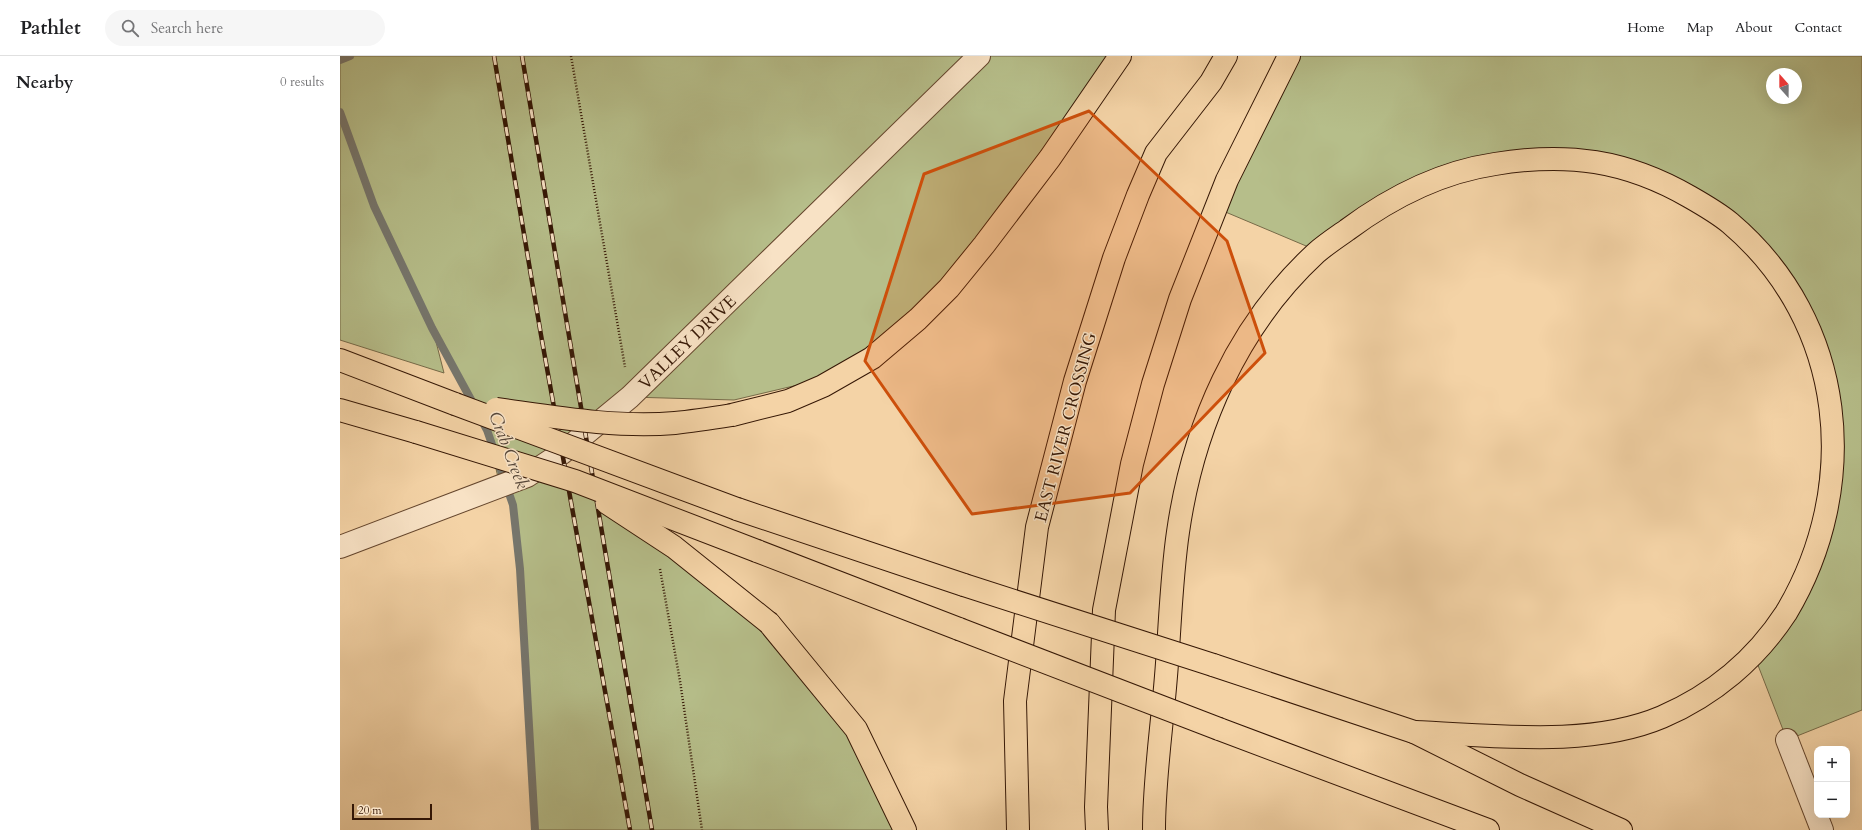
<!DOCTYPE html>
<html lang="en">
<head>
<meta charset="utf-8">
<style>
	body { margin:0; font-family:Cardo,serif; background:#f6f6f6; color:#202124 }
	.controls { position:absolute; right:12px; bottom:12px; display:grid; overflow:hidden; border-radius:8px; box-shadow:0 4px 16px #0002 }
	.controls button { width:36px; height:36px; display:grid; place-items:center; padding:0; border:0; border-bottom:1px solid #e0e0e0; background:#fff; color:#202124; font:20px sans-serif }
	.compass { position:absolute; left:1426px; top:12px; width:36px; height:36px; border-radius:50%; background:#fff; box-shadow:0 4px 16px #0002; rotate:339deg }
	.scale { position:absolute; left:12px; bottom:10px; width:80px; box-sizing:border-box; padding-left:4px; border:2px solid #351705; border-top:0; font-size:11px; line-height:14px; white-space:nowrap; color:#351705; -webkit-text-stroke:3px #f8e2c5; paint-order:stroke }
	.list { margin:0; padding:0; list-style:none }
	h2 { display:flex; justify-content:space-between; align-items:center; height:52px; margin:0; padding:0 16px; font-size:17px }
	h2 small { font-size:13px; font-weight:400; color:#757577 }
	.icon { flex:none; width:22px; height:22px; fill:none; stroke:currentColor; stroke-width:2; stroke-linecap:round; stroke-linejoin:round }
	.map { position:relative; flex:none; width:1522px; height:774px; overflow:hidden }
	header { display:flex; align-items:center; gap:24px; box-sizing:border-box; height:56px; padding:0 20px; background:#fff; border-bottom:1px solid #e0e0e0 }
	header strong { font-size:19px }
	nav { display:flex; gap:22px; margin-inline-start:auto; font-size:14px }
	.search { width:280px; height:36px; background:#f6f6f6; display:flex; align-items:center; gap:10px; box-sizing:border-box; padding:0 14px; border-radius:22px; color:#757577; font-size:15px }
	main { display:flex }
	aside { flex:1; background:#fff }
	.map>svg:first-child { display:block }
	.green { fill:#b6be8a; stroke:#766a48; fill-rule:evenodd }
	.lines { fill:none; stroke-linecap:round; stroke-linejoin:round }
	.stream { stroke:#76766d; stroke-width:8 }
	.minor-casing { stroke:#65462d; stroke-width:24 }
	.motorway-casing { stroke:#351705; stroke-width:24 }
	.path { stroke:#351705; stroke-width:2.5; stroke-dasharray:1 2; stroke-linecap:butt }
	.minor { stroke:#f8e2c5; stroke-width:22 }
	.motorway { stroke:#f4d3a6; stroke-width:22 }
	.rail-casing { stroke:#351705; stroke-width:4.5 }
	.rail { stroke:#f8e2c5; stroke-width:3; stroke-dasharray:9; stroke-linecap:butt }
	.motorway-bridge-casing { stroke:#351705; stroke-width:24; stroke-linecap:butt }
	.motorway-bridge { stroke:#f4d3a6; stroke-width:22 }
	.marked { fill:#cd4f0b; fill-opacity:0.2; stroke:#cd4f0b; stroke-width:3; stroke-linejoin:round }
	.labels { text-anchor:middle; stroke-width:3; stroke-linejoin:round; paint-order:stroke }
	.street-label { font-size:17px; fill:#351705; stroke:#f8e2c5 }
	.water-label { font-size:18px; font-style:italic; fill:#554639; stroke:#f8e2c5 }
</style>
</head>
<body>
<header>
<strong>Pathlet</strong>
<div class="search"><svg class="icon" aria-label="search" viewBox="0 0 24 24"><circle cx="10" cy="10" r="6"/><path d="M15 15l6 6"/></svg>Search here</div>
<nav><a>Home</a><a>Map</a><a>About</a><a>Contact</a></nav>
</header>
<main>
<aside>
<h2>Nearby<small>0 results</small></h2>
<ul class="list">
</ul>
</aside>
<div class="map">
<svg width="1522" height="774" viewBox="0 0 1522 774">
	<rect width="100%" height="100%" fill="#f4d3a6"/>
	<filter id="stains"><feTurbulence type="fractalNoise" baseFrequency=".005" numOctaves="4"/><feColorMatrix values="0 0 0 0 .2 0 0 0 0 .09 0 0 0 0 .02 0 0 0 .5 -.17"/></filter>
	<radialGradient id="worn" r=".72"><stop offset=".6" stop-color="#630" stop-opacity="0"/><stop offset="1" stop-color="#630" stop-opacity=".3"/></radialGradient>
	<g class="green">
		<polygon points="0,0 780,0 578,263 479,324 394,344 290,341 198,413 235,425 429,567 516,673 565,774 193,774 180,513 173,449 167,427 160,430 147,374 93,274 104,317 0,284"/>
		<path d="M949,0H1522V654L1447,684L1414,599L1471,515L1489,322L1412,187L1290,113L1142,110L978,195L876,152ZM1432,18H1456V42H1432Z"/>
	</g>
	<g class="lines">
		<g class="stream">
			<polyline points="0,4 10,0"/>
			<polyline points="0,56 34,150 92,272 135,351"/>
			<polyline points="140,361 147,374 173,449 180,513 195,774"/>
		</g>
		<defs>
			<g id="minor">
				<polyline points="0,491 187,420 222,397 290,341 639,0"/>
				<polyline points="1447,684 1482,774"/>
			</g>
			<g id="motorway">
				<polyline points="0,304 115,348"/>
				<polyline points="0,354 76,376"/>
				<polyline points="392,359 448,345 483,330 532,302 578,263 609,232 644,189 710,102 780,0"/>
				<polyline points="397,453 624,529"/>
				<polyline points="417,495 619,573"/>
				<polyline points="429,567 516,673 565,774"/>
				<polyline points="873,609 1074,676 1180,729 1281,774"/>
				<polyline points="879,673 1148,774"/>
				<polyline points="678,774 675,645 697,471 735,325 774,202 798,139 816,97 871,26 886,0"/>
				<polyline points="757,774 756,751 764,554 792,408 813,328 840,243 887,124 949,0"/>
				<path d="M814,774C814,723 822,671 826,620C830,573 831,524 838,476C853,371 897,270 976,197C985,189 997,181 1007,174C1050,142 1101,116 1155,108C1227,96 1286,104 1350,141C1364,149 1378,157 1390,167C1507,266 1522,430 1446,557C1416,603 1373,639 1322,661C1249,692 1153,679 1074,676"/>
			</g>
		</defs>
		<use href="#minor" class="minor-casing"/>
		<use href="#motorway" class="motorway-casing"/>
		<g class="path">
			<polyline points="231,0 285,311"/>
			<polyline points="320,513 340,625 362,774"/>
		</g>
		<use href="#minor" class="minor"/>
		<use href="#motorway" class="motorway"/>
		<defs>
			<g id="rail">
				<polyline points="154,0 201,279 290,774"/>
				<polyline points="182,0 312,774"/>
			</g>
		</defs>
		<use href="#rail" class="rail-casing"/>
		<use href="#rail" class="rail"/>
		<defs>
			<g id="motorway-bridge">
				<polyline points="115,348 397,453"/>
				<path d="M156,353C214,361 275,372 335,367C354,365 373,362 392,359"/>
				<polyline points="76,376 235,425 417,495"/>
				<polyline points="267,447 334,491 429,567"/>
				<polyline points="624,529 873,609"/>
				<polyline points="619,573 879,673"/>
			</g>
		</defs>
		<use href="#motorway-bridge" class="motorway-bridge-casing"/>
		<use href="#motorway-bridge" class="motorway-bridge"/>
	</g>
	<path class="marked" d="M749,55L887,185L925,297L790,437L632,458L525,305L584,118Z"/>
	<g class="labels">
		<g class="street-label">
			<text transform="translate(347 286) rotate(-44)" y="6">VALLEY DRIVE</text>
			<text transform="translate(725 371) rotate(-75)" y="6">EAST RIVER CROSSING</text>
		</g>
		<g class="water-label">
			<text transform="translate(169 394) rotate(69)" y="6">Crab Creek</text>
		</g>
	</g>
	<rect width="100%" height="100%" filter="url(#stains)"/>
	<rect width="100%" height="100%" fill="url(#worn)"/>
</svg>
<div class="controls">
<button>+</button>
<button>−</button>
</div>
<svg class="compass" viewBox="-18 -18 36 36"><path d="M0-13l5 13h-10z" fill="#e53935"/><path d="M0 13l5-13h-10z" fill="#757577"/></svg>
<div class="scale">20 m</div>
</div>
</main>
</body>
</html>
